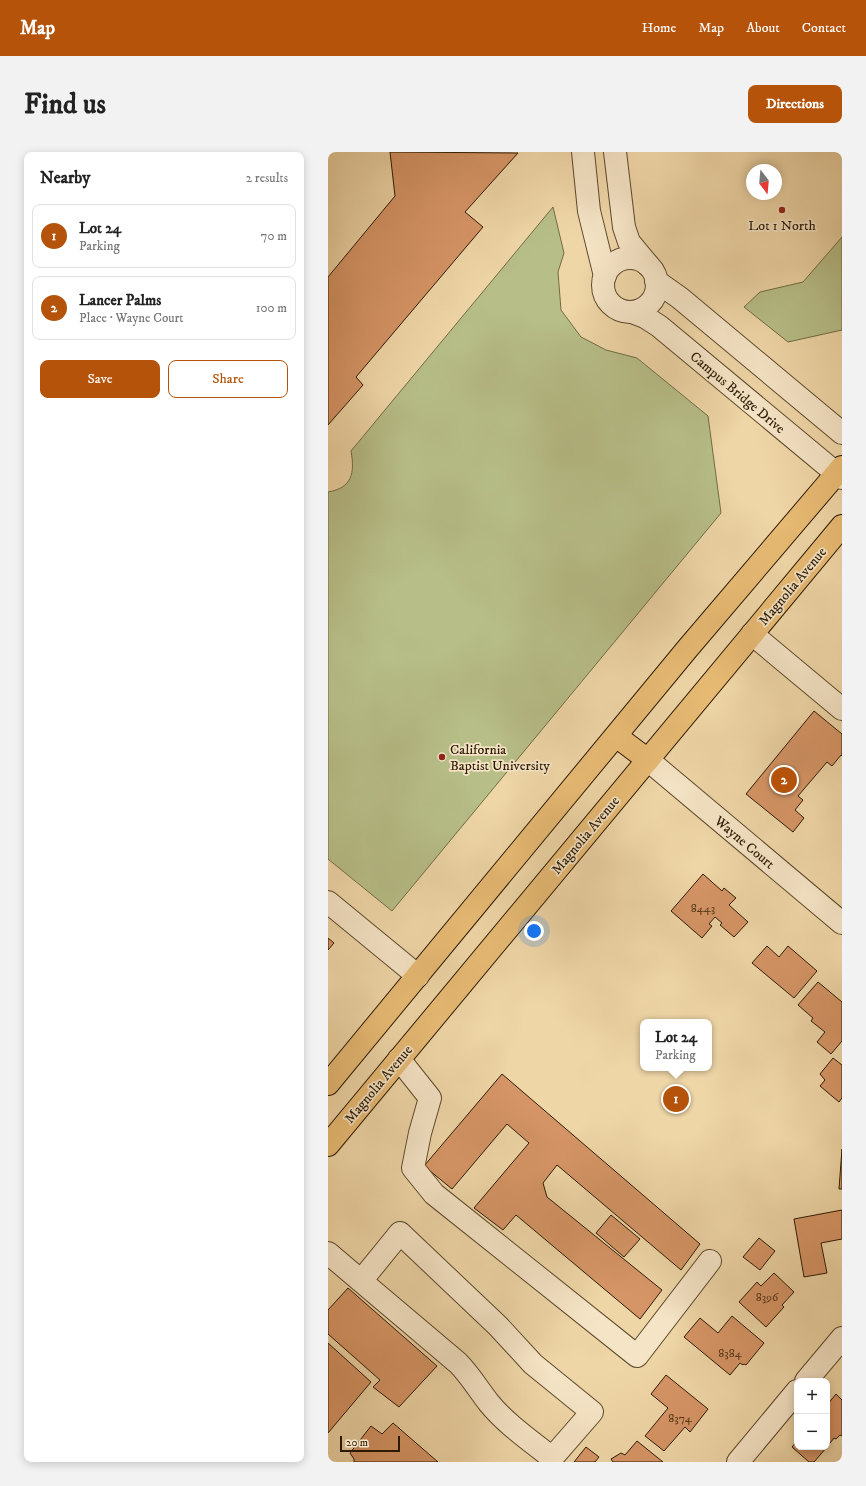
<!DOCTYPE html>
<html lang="en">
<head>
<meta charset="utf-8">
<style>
	body { margin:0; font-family:"IM FELL DW Pica",serif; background:#f2f2f2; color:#222 }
	.controls { position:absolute; right:12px; bottom:12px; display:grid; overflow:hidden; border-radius:8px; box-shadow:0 2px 10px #0003 }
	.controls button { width:36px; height:36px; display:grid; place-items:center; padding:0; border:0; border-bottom:1px solid #e0e0e0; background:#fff; color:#222; font:20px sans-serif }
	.compass { position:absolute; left:418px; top:12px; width:36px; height:36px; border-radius:50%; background:#fff; box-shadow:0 2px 10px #0003; rotate:164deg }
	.scale { position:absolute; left:12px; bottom:10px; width:60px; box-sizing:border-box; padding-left:4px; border:2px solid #2c1a03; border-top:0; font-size:11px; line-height:14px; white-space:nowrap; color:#2c1a03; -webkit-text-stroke:3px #f5e4c6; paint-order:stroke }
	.you { position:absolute; left:206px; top:779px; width:14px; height:14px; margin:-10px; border:3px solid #fff; border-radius:50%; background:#1a73e8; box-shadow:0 0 0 6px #1a73e833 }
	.badge { display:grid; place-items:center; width:26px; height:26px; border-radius:50%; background:#b45309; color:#fff; font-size:13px; font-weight:700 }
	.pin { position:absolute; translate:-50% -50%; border:2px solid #fff; box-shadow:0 1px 4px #0006 }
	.popup { position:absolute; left:312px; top:867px; width:72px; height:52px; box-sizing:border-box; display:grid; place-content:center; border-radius:8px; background:#fff; filter:drop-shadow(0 1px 3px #0005); font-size:13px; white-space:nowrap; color:#767676 }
	.popup b { font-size:15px; color:#222 }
	.popup::after { content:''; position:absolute; left:50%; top:100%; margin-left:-8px; border:8px solid transparent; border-top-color:#fff }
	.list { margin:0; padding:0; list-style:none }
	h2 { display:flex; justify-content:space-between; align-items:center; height:52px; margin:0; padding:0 16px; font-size:17px }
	h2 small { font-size:13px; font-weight:400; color:#767676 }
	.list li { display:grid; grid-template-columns:26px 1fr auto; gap:12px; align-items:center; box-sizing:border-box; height:64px; margin:0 8px 8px; padding:0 8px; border:1px solid #e0e0e0; border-radius:8px }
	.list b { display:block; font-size:15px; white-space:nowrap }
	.list p { margin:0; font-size:13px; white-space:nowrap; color:#767676 }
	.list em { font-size:13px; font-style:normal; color:#767676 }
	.actions { display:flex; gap:8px; padding:12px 16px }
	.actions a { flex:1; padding:9px 0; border:1px solid #b45309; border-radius:8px; text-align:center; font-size:14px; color:#b45309 }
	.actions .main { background:#b45309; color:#fff }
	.map { position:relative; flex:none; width:514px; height:1310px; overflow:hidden; border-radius:8px }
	header { display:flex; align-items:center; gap:24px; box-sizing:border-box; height:56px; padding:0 20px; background:#b45309; color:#fff }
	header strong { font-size:19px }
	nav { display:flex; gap:22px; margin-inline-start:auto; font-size:14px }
	.intro { display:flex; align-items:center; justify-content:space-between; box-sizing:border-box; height:96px; padding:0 24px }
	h1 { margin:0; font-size:28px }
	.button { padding:10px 18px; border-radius:8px; background:#b45309; color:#fff; font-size:14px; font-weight:700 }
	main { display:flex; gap:24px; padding:0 24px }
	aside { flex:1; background:#fff; border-radius:8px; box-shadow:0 2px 10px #0003 }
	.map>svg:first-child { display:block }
	.green { fill:#b7be88; stroke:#726c46 }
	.building { fill:#d69566; stroke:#2c1a03 }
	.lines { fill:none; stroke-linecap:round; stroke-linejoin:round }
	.minor-casing { stroke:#5d492c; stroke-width:24 }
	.major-casing { stroke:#2c1a03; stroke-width:24 }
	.minor { stroke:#f5e4c6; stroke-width:22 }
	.major { stroke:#e8bb74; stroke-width:22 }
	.poi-dot { fill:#8f2418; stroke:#f5e4c6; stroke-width:1.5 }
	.labels { text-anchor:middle; stroke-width:3.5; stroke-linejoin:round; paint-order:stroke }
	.number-label { font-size:12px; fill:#56391c }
	.poi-label { font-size:14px; fill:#2c1a03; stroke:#f5e4c6 }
	.street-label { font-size:14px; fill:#2c1a03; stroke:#f5e4c6 }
</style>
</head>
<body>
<header>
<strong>Map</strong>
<nav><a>Home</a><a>Map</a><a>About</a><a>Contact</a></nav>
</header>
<div class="intro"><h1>Find us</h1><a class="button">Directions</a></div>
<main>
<aside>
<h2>Nearby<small>2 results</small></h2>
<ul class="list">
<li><span class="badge">1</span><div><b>Lot 24</b><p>Parking</p></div><em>70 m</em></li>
<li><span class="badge">2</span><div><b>Lancer Palms</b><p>Place · Wayne Court</p></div><em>100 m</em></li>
</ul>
<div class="actions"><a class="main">Save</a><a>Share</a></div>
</aside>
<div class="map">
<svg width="514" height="1310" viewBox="0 0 514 1310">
	<rect width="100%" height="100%" fill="#efd6a7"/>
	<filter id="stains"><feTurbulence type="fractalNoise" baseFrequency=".005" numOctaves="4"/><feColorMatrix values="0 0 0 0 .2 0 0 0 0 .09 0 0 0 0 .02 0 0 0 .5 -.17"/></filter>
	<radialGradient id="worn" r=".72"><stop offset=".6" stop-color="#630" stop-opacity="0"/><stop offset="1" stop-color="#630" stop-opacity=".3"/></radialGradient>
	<g class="green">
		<path d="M225,55L236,101L230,120L233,158L253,185L278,198L309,206L380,264L393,361L64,759L0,707V340C24,336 27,321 23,299Z"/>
		<polygon points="514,85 514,178 460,190 416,155 432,140 475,130"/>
	</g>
	<g class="building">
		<polygon points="62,0 190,1 137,60 155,75 28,225 35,233 0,273 0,125 67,44"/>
		<polygon points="486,559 514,582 514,604 513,603 504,614 499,610 470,644 475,648 467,658 476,666 465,680 418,642"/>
		<polygon points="375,722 394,739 396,736 408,746 401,753 420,770 406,785 392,773 394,771 387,765 381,772 384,774 374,786 343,759"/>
		<polygon points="0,786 6,791 0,798"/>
		<polygon points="439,794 451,805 460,794 489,819 466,846 424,811"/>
		<polygon points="490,830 514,850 514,889 503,902 489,890 497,880 483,869 485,866 470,853"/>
		<polygon points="505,906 514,913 514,946 511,950 492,934 497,928 492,922"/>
		<polygon points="174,922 372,1092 353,1118 229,1013 215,1031 219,1045 334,1138 312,1167 188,1063 175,1078 146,1056 201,991 179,972 124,1037 96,1014"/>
		<polygon points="514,997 514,1037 511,1037"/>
		<polygon points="514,1058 514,1087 493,1091 499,1121 476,1125 466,1067"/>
		<polygon points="283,1063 312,1087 296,1105 268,1081"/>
		<polygon points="431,1086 447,1099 432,1118 415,1105"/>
		<polygon points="446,1121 466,1140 454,1153 456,1155 438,1175 411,1150 429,1130 433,1134"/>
		<polygon points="20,1136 109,1214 71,1255 45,1235 52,1228 0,1182 0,1158"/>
		<polygon points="404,1164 436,1191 418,1213 416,1212 415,1213 412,1211 402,1223 356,1185 372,1166 390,1181"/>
		<polygon points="0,1191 43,1230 0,1281"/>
		<polygon points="338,1223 380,1257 362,1280 357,1275 336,1299 317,1284 340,1256 323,1242"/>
		<polygon points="508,1242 514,1248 514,1284 512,1283 508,1287 506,1286 499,1295 499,1253"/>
		<polygon points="65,1271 110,1310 26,1310 26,1307 22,1301 43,1274 54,1282"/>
		<polygon points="309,1289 335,1310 285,1310 283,1307 293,1301 297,1303"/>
		<polygon points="469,1289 469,1295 499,1295 486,1310 481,1310 464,1295"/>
		<polygon points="258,1295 271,1305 267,1310 246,1310"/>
	</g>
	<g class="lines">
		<defs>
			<g id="minor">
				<polyline points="255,0 261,59 277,124"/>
				<polyline points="287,0 296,75 301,90 320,113"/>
				<circle cx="302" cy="133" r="27"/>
				<polyline points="328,129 352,146 514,281"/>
				<polyline points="304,160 317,165 331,174 514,326"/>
				<polyline points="424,482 514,557"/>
				<polyline points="320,608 514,771"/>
				<polyline points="0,750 90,824"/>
				<polyline points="71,907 102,946 92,981 85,1016 106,1042 309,1204 382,1109"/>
				<path d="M0,1101L130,1211C142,1223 150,1237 161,1251C178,1272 203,1289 224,1306L264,1260L205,1212L170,1174L72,1081L33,1129"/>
				<polyline points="478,1229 514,1186"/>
				<polyline points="410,1310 469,1239"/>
			</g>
			<g id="major">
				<polyline points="288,584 320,608"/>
				<polyline points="0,932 360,496 514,315"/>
				<polyline points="0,993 514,374"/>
			</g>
		</defs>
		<use href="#minor" class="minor-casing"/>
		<use href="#major" class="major-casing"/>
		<use href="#minor" class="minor"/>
		<use href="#major" class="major"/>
	</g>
	<g class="poi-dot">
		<circle cx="454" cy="58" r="4"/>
		<circle cx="114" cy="605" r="4"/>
	</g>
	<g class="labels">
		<g class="number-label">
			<text x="375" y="760">8443</text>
			<text x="439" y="1149">8396</text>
			<text x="402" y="1205">8384</text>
			<text x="352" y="1270">8374</text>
		</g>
		<g class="poi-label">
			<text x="454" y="78">Lot 1 North</text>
			<text x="122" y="602" text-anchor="start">California<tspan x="122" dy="16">Baptist University</tspan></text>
		</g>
		<g class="street-label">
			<text transform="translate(410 240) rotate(40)" y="5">Campus Bridge Drive</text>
			<text transform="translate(464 434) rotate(-50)" y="5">Magnolia Avenue</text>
			<text transform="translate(257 683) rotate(-50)" y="5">Magnolia Avenue</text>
			<text transform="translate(417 690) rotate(40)" y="5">Wayne Court</text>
			<text transform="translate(50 932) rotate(-50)" y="5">Magnolia Avenue</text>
		</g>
	</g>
	<rect width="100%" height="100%" filter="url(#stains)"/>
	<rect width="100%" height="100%" fill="url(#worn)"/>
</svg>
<div class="controls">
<button>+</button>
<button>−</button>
</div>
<svg class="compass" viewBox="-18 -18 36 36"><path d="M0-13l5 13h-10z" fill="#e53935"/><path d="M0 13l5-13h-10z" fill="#767676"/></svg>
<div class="scale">20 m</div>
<div class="you"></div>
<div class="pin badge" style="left:348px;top:947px">1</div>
<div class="popup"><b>Lot 24</b>Parking</div>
<div class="pin badge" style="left:456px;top:628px">2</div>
</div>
</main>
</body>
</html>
